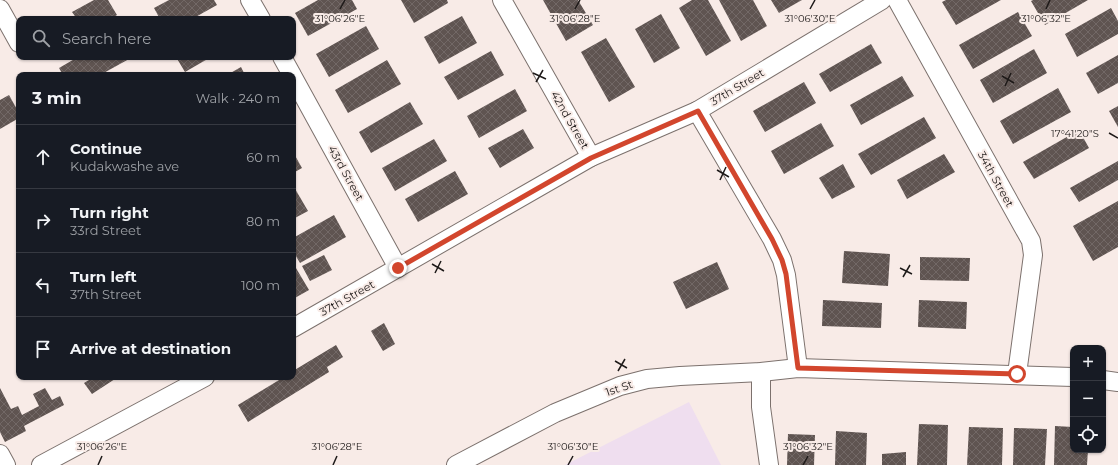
<!DOCTYPE html>
<html lang="en">
<head>
<meta charset="utf-8">
<style>
	body { margin:0; font-family:Montserrat,sans-serif; background:#20242c; color:#f1f3f6 }
	.controls { position:absolute; right:12px; bottom:12px; display:grid; overflow:hidden; border-radius:8px; box-shadow:0 1px 3px #0004 }
	.controls button { width:36px; height:36px; display:grid; place-items:center; padding:0; border:0; border-bottom:1px solid #363941; background:#171b24; color:#f1f3f6; font:20px sans-serif }
	.stop { position:absolute; width:12px; height:12px; margin:-9px; border:3px solid #d2462d; border-radius:50%; background:#fff }
	.stop.end { background:#d2462d; border-color:#fff; box-shadow:0 1px 4px #0008 }
	.list { margin:0; padding:0; list-style:none }
	h2 { display:flex; justify-content:space-between; align-items:center; height:52px; margin:0; padding:0 16px; font-size:17px }
	h2 small { font-size:13px; font-weight:400; color:#9ea1a6 }
	.list li { display:grid; grid-template-columns:26px 1fr auto; gap:12px; align-items:center; box-sizing:border-box; height:64px; padding:0 16px; border-top:1px solid #363941 }
	.list b { display:block; font-size:15px; white-space:nowrap }
	.list p { margin:0; font-size:13px; white-space:nowrap; color:#9ea1a6 }
	.list em { font-size:13px; font-style:normal; color:#9ea1a6 }
	.icon { flex:none; width:22px; height:22px; fill:none; stroke:currentColor; stroke-width:2; stroke-linecap:round; stroke-linejoin:round }
	.map { position:relative; flex:none; width:1118px; height:465px; overflow:hidden }
	.search { position:absolute; background:#171b24; box-shadow:0 1px 3px #0004; left:16px; top:16px; width:280px; height:44px; display:flex; align-items:center; gap:10px; box-sizing:border-box; padding:0 14px; border-radius:8px; color:#9ea1a6; font-size:15px }
	.panel { position:absolute; background:#171b24; box-shadow:0 1px 3px #0004; left:16px; top:72px; width:280px; height:308px; border-radius:8px }
	.map>svg:first-child { display:block }
	.education { fill:#efdeef }
	.building { fill:url(#building-cross-hatch) }
	.lines { fill:none; stroke-linecap:round; stroke-linejoin:round }
	.street-casing { stroke:#7c716d; stroke-width:20 }
	.street { stroke:#fff; stroke-width:18 }
	.route { stroke:#d2462d; stroke-width:5 }
	.ticks { fill:none; stroke:#1e1a19; stroke-width:1.5 }
	.labels { text-anchor:middle; stroke-width:4; stroke-linejoin:round; paint-order:stroke }
	.street-label { font-size:11px; fill:#1e1a19; stroke:#f8ebe7 }
	.ticks-label { font-size:10px; text-anchor:middle; fill:#1e1a19; stroke:#f8ebe7; stroke-width:4; stroke-linejoin:round; paint-order:stroke }
</style>
</head>
<body>
<div class="map">
<svg width="1118" height="465" viewBox="0 0 1118 465">
	<defs>
		<pattern id="building-cross-hatch" width="8" height="8" patternUnits="userSpaceOnUse"><rect width="8" height="8" fill="#5f5451"/><path d="M0 0l8 8M0 8l8-8" fill="none" stroke="#726866"/></pattern>
	</defs>
	<rect width="100%" height="100%" fill="#f8ebe7"/>
	<polygon class="education" points="689,402 721,465 565,465"/>
	<g class="building">
		<polygon points="94,0 108,0 117,15 110,19 77,19 72,12"/>
		<polygon points="169,0 214,0 217,5 192,19 160,19 154,8"/>
		<polygon points="318,0 352,0 357,9 308,36 295,13"/>
		<polygon points="401,0 447,0 448,3 414,23"/>
		<polygon points="543,0 578,0 593,25 566,41"/>
		<polygon points="692,0 708,0 731,41 706,56 679,8"/>
		<polygon points="719,0 753,0 767,26 741,41"/>
		<polygon points="771,0 802,0 779,13"/>
		<polygon points="946,0 1001,0 956,25 942,2"/>
		<polygon points="1033,0 1088,0 1045,25 1031,1"/>
		<polygon points="1111,8 1118,21 1118,34 1077,57 1065,34"/>
		<polygon points="1018,12 1032,36 973,69 959,45"/>
		<polygon points="661,14 680,48 654,63 635,29"/>
		<polygon points="462,16 477,43 439,64 424,37"/>
		<polygon points="366,26 379,49 329,77 316,54"/>
		<polygon points="606,38 635,87 609,102 581,52"/>
		<polygon points="871,44 882,63 830,92 819,74"/>
		<polygon points="1034,49 1047,73 993,103 980,80"/>
		<polygon points="491,51 504,75 458,100 444,77"/>
		<polygon points="1118,55 1118,83 1098,94 1086,73"/>
		<polygon points="78,57 129,57 129,59 100,75 63,75 59,68"/>
		<polygon points="176,57 211,57 185,72"/>
		<polygon points="387,60 401,84 348,113 335,90"/>
		<polygon points="241,67 245,75 227,75"/>
		<polygon points="902,76 914,96 861,125 850,105"/>
		<polygon points="804,82 816,103 765,132 753,111"/>
		<polygon points="1058,88 1071,112 1013,144 1000,121"/>
		<polygon points="515,89 527,111 479,138 467,116"/>
		<polygon points="9,95 19,113 19,118 0,129 0,100"/>
		<polygon points="410,102 423,124 371,153 359,132"/>
		<polygon points="1118,106 1118,127 1109,111"/>
		<polygon points="924,117 936,138 871,175 858,154"/>
		<polygon points="821,123 834,146 784,174 771,151"/>
		<polygon points="523,129 534,148 500,168 488,148"/>
		<polygon points="1079,130 1089,148 1034,179 1023,162"/>
		<polygon points="434,139 447,161 395,191 382,168"/>
		<polygon points="293,152 302,168 293,173"/>
		<polygon points="944,154 955,172 907,199 897,180"/>
		<polygon points="1118,161 1118,180 1079,202 1070,188"/>
		<polygon points="843,164 855,187 832,199 819,178"/>
		<polygon points="455,171 468,194 418,222 405,199"/>
		<polygon points="294,187 308,211 293,219 293,188"/>
		<polygon points="1118,201 1118,247 1093,261 1073,226"/>
		<polygon points="334,215 346,237 300,263 293,251 293,238"/>
		<polygon points="844,251 890,254 888,286 842,283"/>
		<polygon points="324,255 332,270 310,281 302,266"/>
		<polygon points="920,257 970,258 969,281 920,280"/>
		<polygon points="717,262 729,289 686,309 673,282"/>
		<polygon points="293,263 309,290 293,299"/>
		<polygon points="823,300 882,303 881,328 822,326"/>
		<polygon points="919,300 967,302 966,329 918,327"/>
		<polygon points="384,323 395,344 383,351 371,331"/>
		<polygon points="336,345 343,357 327,367 329,372 248,422 238,405 284,377 293,377 293,371"/>
		<polygon points="94,377 118,377 92,394 84,383"/>
		<polygon points="0,388 11,409 18,406 22,415 39,406 33,394 45,388 52,400 60,396 64,405 24,426 26,431 5,442 0,432"/>
		<polygon points="919,424 948,425 947,465 917,465"/>
		<polygon points="1055,426 1073,427 1073,450 1088,450 1087,465 1054,465"/>
		<polygon points="969,427 1003,428 1002,465 967,465"/>
		<polygon points="1014,428 1047,429 1045,465 1013,465"/>
		<polygon points="836,431 867,433 866,465 835,465"/>
		<polygon points="788,434 815,435 814,465 787,465"/>
		<polygon points="906,452 906,465 882,465 882,454"/>
	</g>
	<g class="lines">
		<defs>
			<g id="street">
				<polyline points="250,0 261,19"/>
				<polyline points="502,0 591,157"/>
				<polyline points="897,0 1031,241 1033,255 1017,374"/>
				<polyline points="0,9 19,43"/>
				<polyline points="282,57 292,75"/>
				<polyline points="293,77 398,268"/>
				<polyline points="697,111 772,239 782,260 786,275 798,368"/>
				<polyline points="293,328 591,157 697,111 882,0"/>
				<polyline points="761,372 761,407 769,465"/>
				<polyline points="1103,380 1118,382"/>
				<polyline points="0,454 6,465"/>
				<polyline points="41,465 205,377"/>
				<polyline points="456,465 555,413 620,386 647,379 680,376 761,372 798,368 1073,377"/>
			</g>
		</defs>
		<use href="#street" class="street-casing"/>
		<use href="#street" class="street"/>
	</g>
	<g class="lines">
		<polyline class="route" points="398,268 591,158 698,111 772,239 782,260 786,274 798,368 1017,374"/>
	</g>
	<path class="ticks" d="M340,9L345,0M575,9L580,0M810,9L815,0M1046,9L1050,0M533,73L546,79M1002,76L1014,83M536,82L543,70M1005,86L1011,73M1109,133L1118,138M717,170L729,177M720,180L726,167M432,264L444,271M900,268L912,274M435,273L441,261M903,277L910,265M615,361L627,368M618,371L625,359M98,465L102,456M333,465L337,456M568,465L573,456M803,465L808,456"/>
	<g class="labels">
		<g class="street-label">
			<text transform="translate(737 87) rotate(-31)" y="4">37th Street</text>
			<text transform="translate(570 120) rotate(60)" y="4">42nd Street</text>
			<text transform="translate(346 173) rotate(61)" y="4">43rd Street</text>
			<text transform="translate(996 179) rotate(61)" y="4">34th Street</text>
			<text transform="translate(347 298) rotate(-29)" y="4">37th Street</text>
			<text transform="translate(619 388) rotate(-19)" y="4">1st St</text>
		</g>
	</g>
	<g class="ticks-label">
		<text x="340" y="22">31°06'26"E</text>
		<text x="575" y="22">31°06'28"E</text>
		<text x="810" y="22">31°06'30"E</text>
		<text x="1046" y="22">31°06'32"E</text>
		<text x="1075" y="137">17°41'20"S</text>
		<text x="102" y="450">31°06'26"E</text>
		<text x="337" y="450">31°06'28"E</text>
		<text x="573" y="450">31°06'30"E</text>
		<text x="808" y="450">31°06'32"E</text>
	</g>
</svg>
<div class="controls">
<button>+</button>
<button>−</button>
<button><svg class="icon" aria-label="locate" viewBox="0 0 24 24"><circle cx="12" cy="12" r="6"/><path d="M12 2v4M12 18v4M2 12h4M18 12h4"/></svg></button>
</div>
<div class="stop" style="left:1017px;top:374px"></div>
<div class="stop end" style="left:398px;top:268px"></div>
<div class="search"><svg class="icon" aria-label="search" viewBox="0 0 24 24"><circle cx="10" cy="10" r="6"/><path d="M15 15l6 6"/></svg>Search here</div>
<section class="panel">
<h2>3 min<small>Walk · 240 m</small></h2>
<ul class="list">
<li><svg class="icon" aria-label="ahead" viewBox="0 0 24 24"><path d="M12 20V5M6 11l6-6 6 6"/></svg><div><b>Continue</b><p>Kudakwashe ave</p></div><em>60 m</em></li>
<li><svg class="icon" aria-label="right" viewBox="0 0 24 24"><path d="M7 20v-9h11M14 6l5 5-5 5"/></svg><div><b>Turn right</b><p>33rd Street</p></div><em>80 m</em></li>
<li><svg class="icon" aria-label="left" viewBox="0 0 24 24"><path d="M17 20v-9H6M10 6l-5 5 5 5"/></svg><div><b>Turn left</b><p>37th Street</p></div><em>100 m</em></li>
<li><svg class="icon" aria-label="arrive" viewBox="0 0 24 24"><path d="M6 21V4h12l-3 4 3 4H6"/></svg><div><b>Arrive at destination</b></div></li>
</ul>
</section>
</div>
</body>
</html>
